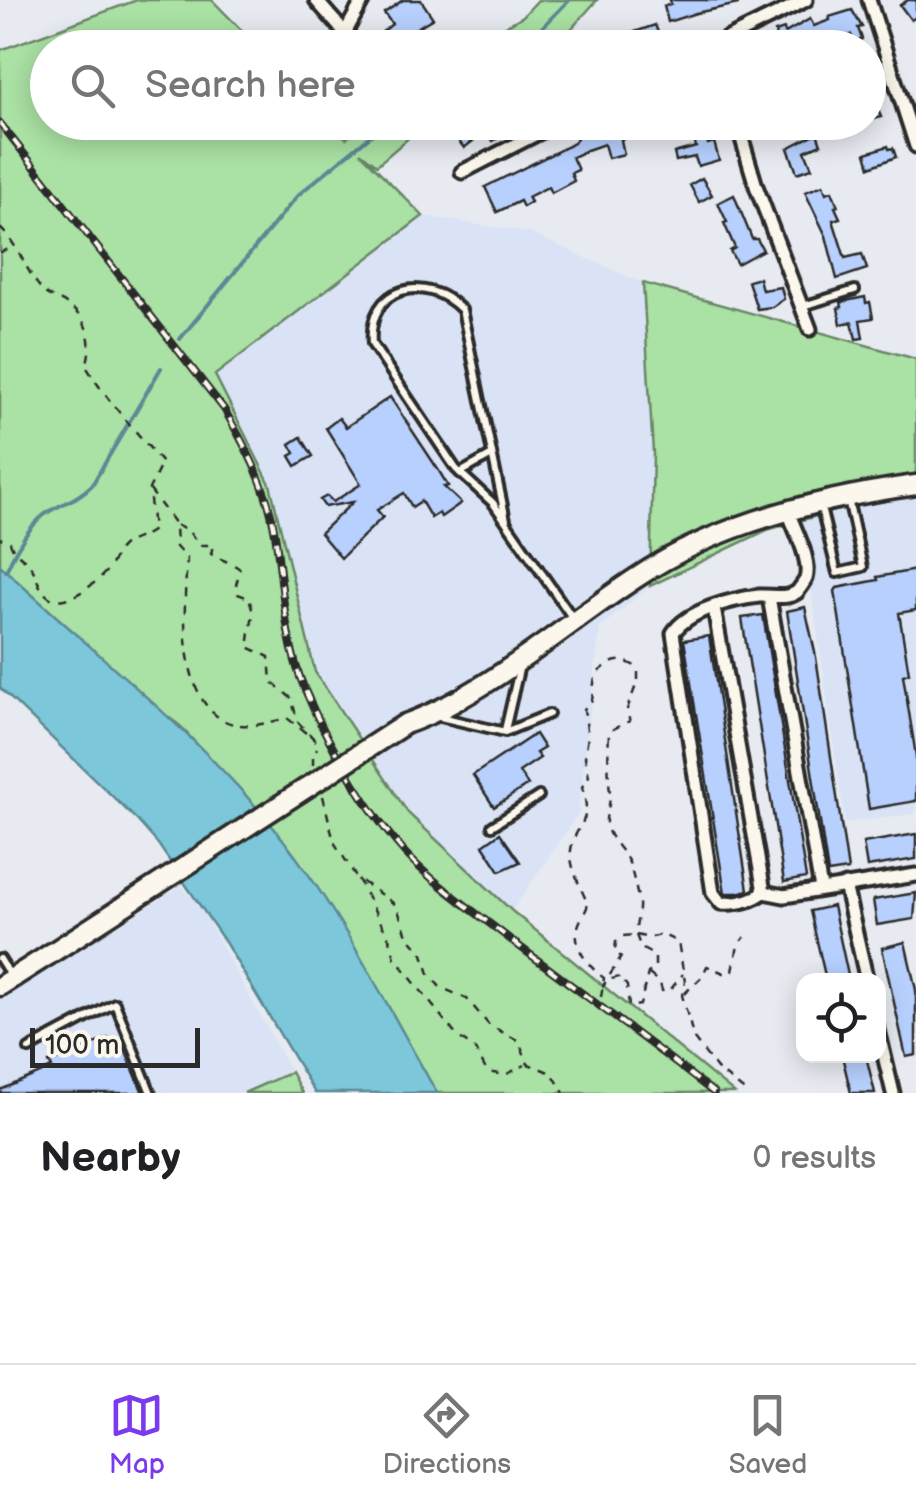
<!DOCTYPE html>
<html lang="en">
<head>
<meta charset="utf-8">
<style>
	body { margin:0; font-family:"Balsamiq Sans",sans-serif; background:#f2f2f2; color:#202124 }
	.controls { position:absolute; right:30px; bottom:30px; display:grid; overflow:hidden; border-radius:20px; box-shadow:0 5px 25px #0003 }
	.controls button { width:90px; height:90px; display:grid; place-items:center; padding:0; border:0; border-bottom:2px solid #e0e0e0; background:#fff; color:#202124; font:50px sans-serif }
	.scale { position:absolute; left:30px; bottom:25px; width:170px; box-sizing:border-box; padding-left:10px; border:5px solid #2b2b2b; border-top:0; font-size:28px; line-height:35px; white-space:nowrap; color:#2b2b2b; -webkit-text-stroke:8px #fbf7ec; paint-order:stroke }
	.list { margin:0; padding:0; list-style:none }
	h2 { display:flex; justify-content:space-between; align-items:center; height:130px; margin:0; padding:0 40px; font-size:42px }
	h2 small { font-size:32px; font-weight:400; color:#757577 }
	.icon { flex:none; width:55px; height:55px; fill:none; stroke:currentColor; stroke-width:2; stroke-linecap:round; stroke-linejoin:round }
	.map { position:relative; flex:none; width:916px; height:1093px; overflow:hidden }
	.search { position:absolute; background:#fff; box-shadow:0 5px 25px #0003; left:30px; right:30px; top:30px; height:110px; display:flex; align-items:center; gap:25px; box-sizing:border-box; padding:0 35px; border-radius:55px; color:#757577; font-size:38px }
	.sheet { height:270px; background:#fff }
	nav { display:flex; justify-content:space-around; align-items:center; box-sizing:border-box; height:140px; border-top:2px solid #e0e0e0; background:#fff; font-size:28px; color:#757577 }
	nav a { display:grid; justify-items:center; gap:5px }
	nav .on { color:#7c3aed }
	.map>svg:first-child { display:block }
	.built { fill:#d9e3f5 }
	.green { fill:#aae1a4; stroke:#6a8668; stroke-width:2.5 }
	.water { fill:#7bc7da; stroke:#5b8994; stroke-width:2.5 }
	.lines { fill:none; stroke-linecap:round; stroke-linejoin:round }
	.stream { stroke:#5b8994; stroke-width:4 }
	.building { fill:#b7d0fe; stroke:#2b2b2b; stroke-width:2.5 }
	.lane-casing { stroke:#2b2b2b; stroke-width:14 }
	.street-casing { stroke:#2b2b2b; stroke-width:19 }
	.secondary-casing { stroke:#2b2b2b; stroke-width:25 }
	.path { stroke:#2b2b2b; stroke-width:2.5; stroke-dasharray:8 8; stroke-linecap:butt }
	.lane { stroke:#fbf7ec; stroke-width:6 }
	.street { stroke:#fbf7ec; stroke-width:11 }
	.secondary { stroke:#fbf7ec; stroke-width:18 }
	.rail-casing { stroke:#2b2b2b; stroke-width:8 }
	.rail { stroke:#fbf7ec; stroke-width:4; stroke-dasharray:11; stroke-linecap:butt }
	.secondary-bridge-casing { stroke:#2b2b2b; stroke-width:25; stroke-linecap:butt }
	.secondary-bridge { stroke:#fbf7ec; stroke-width:18 }
</style>
</head>
<body>
<div class="map">
<svg width="916" height="1093" viewBox="0 0 916 1093">
	<rect width="100%" height="100%" fill="#e7ebf1"/>
	<filter id="ink" filterUnits="userSpaceOnUse"><feTurbulence type="fractalNoise" baseFrequency=".01" numOctaves="2"/><feDisplacementMap in="SourceGraphic" scale="20" xChannelSelector="R" yChannelSelector="G"/><feConvolveMatrix kernelMatrix="1 2 1 2 8 2 1 2 1" color-interpolation-filters="sRGB"/></filter>
	<g filter="url(#ink)">
		<g class="built">
			<polygon points="423,216 530,233 643,283 653,453 650,586 600,628 578,814 512,911 408,813 315,672 270,484 214,374"/>
			<polygon points="916,488 916,814 845,823 801,520"/>
			<polygon points="181,886 200,906 291,1072 244,1093 0,1093 0,999"/>
		</g>
		<g class="green">
			<polygon points="137,0 212,0 258,47 48,48 48,122 331,123 346,138 366,123 426,123 377,165 360,152 423,216 215,375 270,484 315,672 408,813 512,911 734,1093 421,1093 275,830 179,725 55,635 0,568 0,50"/>
			<polygon points="538,0 597,0 555,47 469,47 523,16"/>
			<polygon points="643,283 916,359 916,488 767,530 650,586 653,453"/>
			<polygon points="291,1072 302,1093 244,1093"/>
		</g>
		<path class="water" d="M0,565C90,650 190,727 269,822C337,904 384,1001 437,1093H315L225,942L158,844L135,818L0,688Z"/>
		<g class="lines">
			<g class="stream">
				<polyline points="517,48 534,36 569,0"/>
				<polyline points="180,339 298,195 387,122"/>
				<path d="M6,571C15,551 31,522 50,511C66,502 79,498 92,485L161,368"/>
			</g>
		</g>
		<g class="building">
			<polygon points="403,0 421,0 433,18 415,29 418,33 398,48 383,48 375,38 392,24 384,13"/>
			<polygon points="670,0 737,0 738,4 696,13 668,22 664,6 671,4"/>
			<polygon points="908,0 916,0 916,17 911,20 900,5"/>
			<polygon points="852,10 862,27 858,28 862,39 854,43 851,35 819,48 778,48 775,32 784,29 785,33 810,19 814,26 830,20 829,17"/>
			<polygon points="655,25 660,37 641,48 629,48 623,36"/>
			<polygon points="868,86 881,117 868,121"/>
			<polygon points="456,122 526,122 493,141 487,130 464,148 449,128"/>
			<polygon points="622,122 658,122 621,140 624,154 608,158 604,144 587,150 572,157 578,170 571,173 574,181 551,193 548,187 528,197 531,202 523,207 520,201 497,212 485,187 574,143 578,136"/>
			<polygon points="705,133 708,144 714,142 719,160 698,166 695,157 676,161 674,153 696,147 693,136"/>
			<polygon points="817,133 821,144 805,151 812,168 797,173 788,148"/>
			<polygon points="888,146 889,149 893,148 896,157 870,167 866,153"/>
			<polygon points="702,178 712,195 699,202 690,185"/>
			<polygon points="823,185 826,193 832,191 838,206 835,207 840,218 833,220 845,258 862,254 867,269 837,279 826,236 805,192"/>
			<polygon points="734,195 752,239 757,239 763,250 737,264 730,251 735,248 724,223 727,222 718,203"/>
			<polygon points="759,278 762,290 781,287 784,299 772,307 757,309 748,281"/>
			<polygon points="865,297 866,303 870,302 873,318 860,320 863,338 856,339 852,322 841,324 838,308 842,307 841,302"/>
			<polygon points="390,397 439,471 448,486 444,487 461,503 441,517 439,513 431,518 421,501 412,507 404,493 377,510 383,517 341,558 320,533 353,502 325,507 320,500 327,496 333,502 361,484 326,428 339,418 346,427"/>
			<polygon points="301,437 313,456 296,466 290,456 295,453 290,444"/>
			<polygon points="916,570 916,610 899,613 909,673 903,675 916,756 916,801 869,809 835,591 837,588 878,580 877,577"/>
			<polygon points="805,607 816,657 848,870 828,873 787,611"/>
			<polygon points="763,615 806,878 784,882 742,618"/>
			<polygon points="709,636 748,890 737,893 725,893 684,640"/>
			<polygon points="535,734 544,748 536,753 540,758 519,772 528,785 494,807 473,775"/>
			<polygon points="500,833 520,862 500,871 483,845"/>
			<polygon points="916,834 916,859 867,867 863,843"/>
			<polygon points="916,893 914,919 877,925 873,900"/>
			<polygon points="833,906 849,980 826,980 810,911"/>
			<polygon points="905,942 916,990 916,1055 906,1057 882,948"/>
			<polygon points="108,1038 111,1044 121,1040 143,1093 0,1093 0,1090 52,1068 49,1063"/>
			<polygon points="842,1056 866,1056 875,1093 851,1093"/>
		</g>
		<g class="lines">
			<defs>
				<g id="lane">
					<polyline points="803,306 855,290"/>
					<polyline points="460,473 492,455"/>
					<polyline points="820,504 837,573 863,567 848,499"/>
					<path d="M506,520L462,310C426,273 367,285 372,344L456,469L493,503L574,620"/>
					<polyline points="436,716 505,732 549,714"/>
					<polyline points="505,730 520,665"/>
					<polyline points="492,826 539,796"/>
					<polyline points="0,959 10,975"/>
					<polyline points="29,1049 115,1003 151,1093"/>
				</g>
				<g id="street">
					<polyline points="316,0 345,33 363,0"/>
					<polyline points="869,0 916,146"/>
					<polyline points="708,48 806,0"/>
					<polyline points="737,122 756,186 810,329"/>
					<polyline points="462,172 560,122"/>
					<polyline points="769,597 821,889"/>
					<polyline points="714,608 764,892"/>
					<polyline points="845,885 867,981"/>
					<path d="M764,892C751,902 737,904 721,903L713,893L673,633C688,610 733,599 759,596C771,595 786,600 797,592C798,591 806,580 806,579C812,560 794,529 788,511"/>
					<polyline points="764,892 784,896 916,875"/>
					<polyline points="878,1030 893,1093"/>
				</g>
				<g id="secondary">
					<path d="M405,724C485,696 564,625 636,578C717,523 820,498 916,485"/>
					<polyline points="0,986 47,956"/>
				</g>
			</defs>
			<use href="#lane" class="lane-casing"/>
			<use href="#street" class="street-casing"/>
			<use href="#secondary" class="secondary-casing"/>
			<g class="path">
				<path d="M0,228C20,246 26,274 45,293C50,298 60,299 66,304C88,318 94,342 86,366C107,402 136,430 162,463L149,489L153,530C144,537 134,538 125,544C115,551 115,560 108,569C98,582 66,608 49,597C37,589 38,575 29,564C21,555 14,555 10,542L0,538"/>
				<polyline points="0,253 14,245"/>
				<path d="M150,490L175,524L176,547L187,559C184,603 177,698 225,721C244,730 267,723 287,718L316,741"/>
				<path d="M176,525L188,531L200,545H213L211,554C222,561 230,561 240,569L236,585L238,594L249,598L253,613L248,647L269,657L271,681L291,698L298,722L316,741"/>
				<polyline points="313,765 313,755 317,748"/>
				<polyline points="323,796 334,842 357,878 396,905 407,935 423,954 429,974 440,987 467,999 489,1025 519,1041 528,1064 552,1073 564,1093"/>
				<polyline points="358,879 390,940 395,958 456,1035 475,1049 487,1072 505,1075 525,1065"/>
				<polygon points="636,935 641,948 655,956 655,968 648,973 640,1005 629,1007 627,986 620,977 611,979 603,986 621,957 615,950 616,942 623,936"/>
				<polyline points="649,974 660,983 662,991 671,989 683,974"/>
				<polyline points="684,994 702,977 707,966 724,973 733,971 738,945 745,937"/>
				<path d="M601,997L604,978C589,967 572,947 578,927C580,918 586,913 588,904C581,889 569,865 571,850C575,822 594,825 582,787L589,776L585,757L588,736L584,709L592,700L595,675C611,661 618,655 638,668V680L626,712L630,721L609,731C608,753 608,772 610,793C611,804 605,814 606,824C609,841 624,850 630,865C632,871 638,897 639,903C640,913 635,924 636,935L650,938L661,934L678,942L685,982L682,995L694,1039L717,1069L747,1093"/>
			</g>
			<use href="#lane" class="lane"/>
			<use href="#street" class="street"/>
			<use href="#secondary" class="secondary"/>
			<defs>
				<path id="rail" d="M0,123L224,409C247,449 268,488 275,534C283,586 284,641 305,690C328,745 376,827 419,867C445,891 475,912 502,933C572,987 645,1038 714,1093"/>
			</defs>
			<use href="#rail" class="rail-casing"/>
			<use href="#rail" class="rail"/>
			<defs>
				<polyline id="secondary-bridge" points="47,956 405,724"/>
			</defs>
			<use href="#secondary-bridge" class="secondary-bridge-casing"/>
			<use href="#secondary-bridge" class="secondary-bridge"/>
		</g>
	</g>
</svg>
<div class="controls">
<button><svg class="icon" aria-label="locate" viewBox="0 0 24 24"><circle cx="12" cy="12" r="6"/><path d="M12 2v4M12 18v4M2 12h4M18 12h4"/></svg></button>
</div>
<div class="scale">100 m</div>
<div class="search"><svg class="icon" aria-label="search" viewBox="0 0 24 24"><circle cx="10" cy="10" r="6"/><path d="M15 15l6 6"/></svg>Search here</div>
</div>
<section class="sheet">
<h2>Nearby<small>0 results</small></h2>
<ul class="list">
</ul>
</section>
<nav>
<a class="on"><svg class="icon" aria-label="map" viewBox="0 0 24 24"><path d="M3 6l6-2 6 2 6-2v14l-6 2-6-2-6 2zM9 4v14M15 6v14"/></svg>Map</a>
<a><svg class="icon" aria-label="directions" viewBox="0 0 24 24"><path d="M12 3l9 9-9 9-9-9zM9 14v-3h6M13 9l2 2-2 2"/></svg>Directions</a>
<a><svg class="icon" aria-label="saved" viewBox="0 0 24 24"><path d="M7 4h10v16l-5-4-5 4z"/></svg>Saved</a>
</nav>
</body>
</html>
